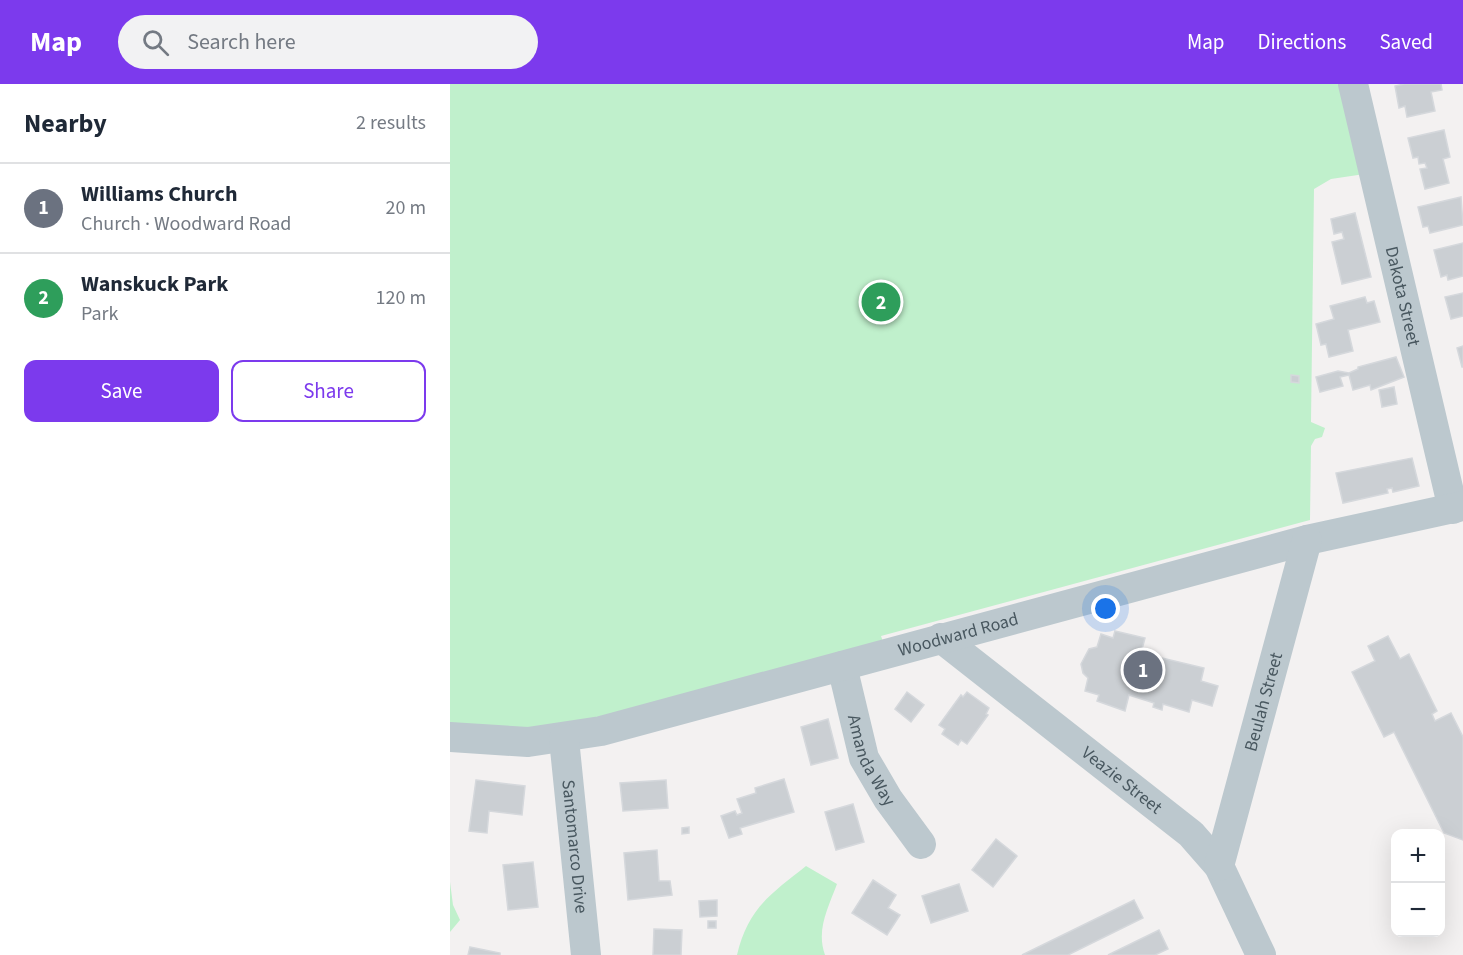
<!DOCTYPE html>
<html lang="en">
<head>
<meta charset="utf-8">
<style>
	body { margin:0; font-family:"Source Sans 3",sans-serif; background:#f2f2f3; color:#1f2937 }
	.controls { position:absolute; right:18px; bottom:18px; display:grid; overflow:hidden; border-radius:12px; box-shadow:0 6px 24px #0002 }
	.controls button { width:54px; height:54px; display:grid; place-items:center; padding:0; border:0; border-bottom:2px solid #e0e1e3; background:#fff; color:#1f2937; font:30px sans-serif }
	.you { position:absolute; left:656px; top:525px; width:21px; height:21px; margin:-15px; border:4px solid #fff; border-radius:50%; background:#1a73e8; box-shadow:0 0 0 9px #1a73e833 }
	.badge { display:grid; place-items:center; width:39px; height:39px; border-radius:50%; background:#7c3aed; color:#fff; font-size:20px; font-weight:700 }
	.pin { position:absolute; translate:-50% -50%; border:3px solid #fff; box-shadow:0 2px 6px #0006 }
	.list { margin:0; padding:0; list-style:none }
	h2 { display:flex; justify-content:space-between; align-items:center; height:78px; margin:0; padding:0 24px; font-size:26px }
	h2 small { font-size:20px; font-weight:400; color:#747a83 }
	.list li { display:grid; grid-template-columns:39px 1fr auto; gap:18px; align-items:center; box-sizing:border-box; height:90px; padding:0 24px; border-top:2px solid #e0e1e3 }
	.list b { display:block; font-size:22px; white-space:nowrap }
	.list p { margin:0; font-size:20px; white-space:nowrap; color:#747a83 }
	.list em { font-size:20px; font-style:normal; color:#747a83 }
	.actions { display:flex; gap:12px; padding:18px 24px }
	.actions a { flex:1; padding:14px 0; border:2px solid #7c3aed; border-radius:12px; text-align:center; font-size:21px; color:#7c3aed }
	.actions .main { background:#7c3aed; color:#fff }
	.icon { flex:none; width:33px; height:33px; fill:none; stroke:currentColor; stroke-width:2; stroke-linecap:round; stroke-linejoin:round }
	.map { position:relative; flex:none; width:1013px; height:871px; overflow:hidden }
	header { display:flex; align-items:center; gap:36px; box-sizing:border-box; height:84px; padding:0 30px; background:#7c3aed; color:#fff }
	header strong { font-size:28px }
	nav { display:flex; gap:33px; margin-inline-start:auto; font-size:21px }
	.search { width:420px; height:54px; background:#f2f2f3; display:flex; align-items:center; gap:15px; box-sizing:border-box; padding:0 21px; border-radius:33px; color:#747a83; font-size:22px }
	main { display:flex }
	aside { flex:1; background:#fff }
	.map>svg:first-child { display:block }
	.green { fill:#c0f0cc }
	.building { fill:#cbcfd3; stroke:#d5d8dc; stroke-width:1.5 }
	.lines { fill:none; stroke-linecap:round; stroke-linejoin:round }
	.minor { stroke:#bcc8ce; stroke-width:30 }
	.labels { text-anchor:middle; stroke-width:4.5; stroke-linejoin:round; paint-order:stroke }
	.street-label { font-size:18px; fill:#48575f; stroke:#fff }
</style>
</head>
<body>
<header>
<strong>Map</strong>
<div class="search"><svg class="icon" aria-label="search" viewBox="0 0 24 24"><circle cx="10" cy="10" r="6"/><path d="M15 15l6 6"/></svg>Search here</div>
<nav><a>Map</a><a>Directions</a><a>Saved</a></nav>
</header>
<main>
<aside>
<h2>Nearby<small>2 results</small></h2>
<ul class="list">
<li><span class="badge" style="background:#6b7280">1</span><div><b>Williams Church</b><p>Church · Woodward Road</p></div><em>20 m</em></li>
<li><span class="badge" style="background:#2e9e5b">2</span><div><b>Wanskuck Park</b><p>Park</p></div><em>120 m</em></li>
</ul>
<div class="actions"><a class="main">Save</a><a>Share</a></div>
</aside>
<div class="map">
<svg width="1013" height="871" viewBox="0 0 1013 871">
	<rect width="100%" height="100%" fill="#f3f1f1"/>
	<g class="green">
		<polygon points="0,0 911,0 928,88 881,95 864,105 861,338 875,344 872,353 865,355 861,362 860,436 431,552 437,569 161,654 0,654"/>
		<path d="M356,782L387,800C378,824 366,846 375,871H287C298,824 321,810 356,782Z"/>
		<polygon points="0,798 3,821 10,836 0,848"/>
	</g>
	<g class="building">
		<polygon points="954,0 991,0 992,6 981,8 985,27 957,33 955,22 949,24 945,2"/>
		<polygon points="994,46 1000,73 993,75 999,99 975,105 970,85 977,84 975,79 969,80 968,73 963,74 958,54"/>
		<polygon points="1011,113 1013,141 980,149 978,142 973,143 968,123"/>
		<polygon points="905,129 921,193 892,200 882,158 894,155 892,148 884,150 881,135"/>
		<polygon points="1013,159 1013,192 998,196 997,191 991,193 984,166"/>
		<polygon points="1013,209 1013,232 1001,235 995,213"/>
		<polygon points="915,213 917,219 924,217 930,238 898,246 903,267 879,273 876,260 871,261 866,240 884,235 880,222"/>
		<polygon points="1013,262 1013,283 1012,283 1007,264"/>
		<polygon points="946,273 954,293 921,306 920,301 903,306 899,291 890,293 893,302 870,308 866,293 888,287 899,289 908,285 908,283"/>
		<polygon points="841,291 849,292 849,299 841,298"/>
		<polygon points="944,303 947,320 932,323 929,306"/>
		<polygon points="962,374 969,402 943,408 942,404 937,405 938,409 893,419 886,389"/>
		<polygon points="665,547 695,554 691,569 754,584 751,597 768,602 762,622 742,616 739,628 713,620 712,626 703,623 704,619 679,611 675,627 647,617 649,611 635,607 638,594 633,589 631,580 639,565 647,563 651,550 663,554"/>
		<polygon points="938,552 950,575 959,570 987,627 982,630 985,637 1001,629 1013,653 1013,756 994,749 944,648 934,653 902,588 925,577 918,562"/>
		<polygon points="457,608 474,621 461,638 445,625"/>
		<polygon points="517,608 539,624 536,630 538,631 517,660 511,656 508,661 492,650 495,645 489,641 511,611 513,613"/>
		<polygon points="378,635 388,674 361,681 351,643"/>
		<polygon points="334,695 344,728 290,744 292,750 279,754 271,732 285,727 287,731 292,729 287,715 306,709 305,704"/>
		<polygon points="26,696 75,702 72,731 39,727 37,749 19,747"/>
		<polygon points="216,696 218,724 173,727 170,699"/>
		<polygon points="403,720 414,758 386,766 375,728"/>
		<polygon points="239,743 239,749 232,750 232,744"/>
		<polygon points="546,755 567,772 543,803 522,786"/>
		<polygon points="207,766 209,797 220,797 222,811 178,816 174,769"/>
		<polygon points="83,778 88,823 58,826 53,781"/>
		<polygon points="423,796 446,811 438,824 450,831 437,851 402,829"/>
		<polygon points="509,800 518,827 481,839 472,812"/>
		<polygon points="267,816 267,832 250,833 249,817"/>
		<polygon points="684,816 693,834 618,871 572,871"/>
		<rect x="258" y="837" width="8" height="7"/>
		<polygon points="204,845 232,846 231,871 203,871"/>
		<polygon points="709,846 718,865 705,871 658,871"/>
		<polygon points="20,863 50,869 50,871 18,871"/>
	</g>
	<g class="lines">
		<g class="minor">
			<path id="s1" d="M903,0L1003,425"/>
			<path id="s2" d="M491,554L741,750L769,782L811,871"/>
			<path id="s3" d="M392,582L414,674L438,715L471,760"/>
			<path id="s4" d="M0,653L78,658L151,647L857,456L1013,422"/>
			<path id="s5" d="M114,655L136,871"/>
			<path id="s6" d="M769,782L857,456"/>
		</g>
	</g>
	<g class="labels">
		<g class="street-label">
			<text dy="6" stroke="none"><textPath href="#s1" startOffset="218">Dakota Street</textPath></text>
			<text dy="6" stroke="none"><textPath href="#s4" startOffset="522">Woodward Road</textPath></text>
			<text dy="6" stroke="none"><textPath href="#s6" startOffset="170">Beulah Street</textPath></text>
			<text dy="6" stroke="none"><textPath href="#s3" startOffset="99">Amanda Way</textPath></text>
			<text dy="6" stroke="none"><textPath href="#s2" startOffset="230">Veazie Street</textPath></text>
			<text dy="6" stroke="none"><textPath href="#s5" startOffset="108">Santomarco Drive</textPath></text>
		</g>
	</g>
</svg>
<div class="controls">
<button>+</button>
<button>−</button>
</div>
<div class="you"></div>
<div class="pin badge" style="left:693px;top:586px;background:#6b7280">1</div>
<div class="pin badge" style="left:431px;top:218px;background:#2e9e5b">2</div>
</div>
</main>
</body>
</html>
